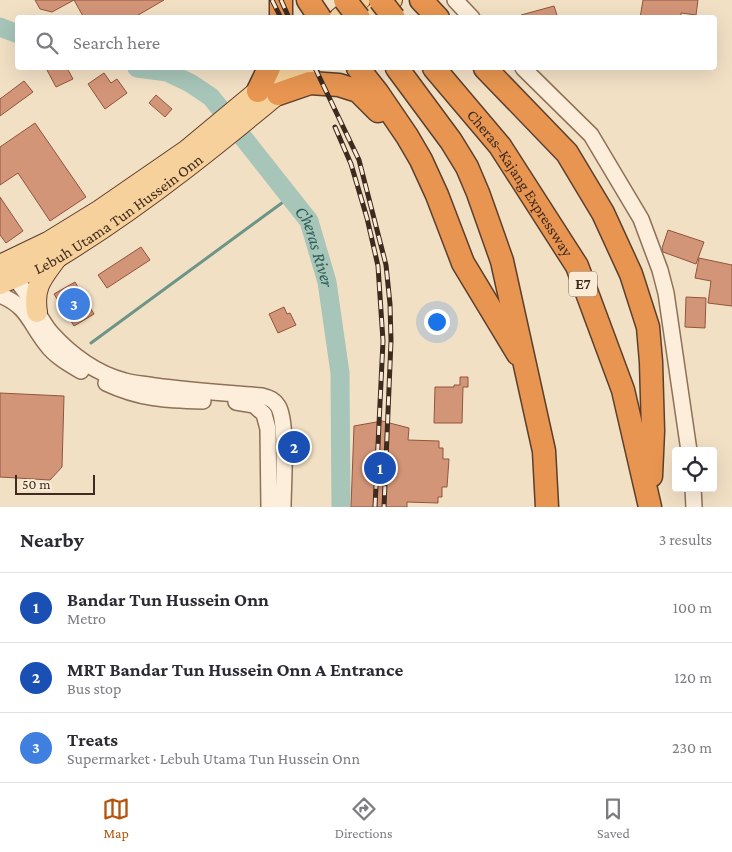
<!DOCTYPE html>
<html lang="en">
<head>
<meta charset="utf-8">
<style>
	body { margin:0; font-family:"Crimson Pro",serif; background:#f7f7f7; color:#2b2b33 }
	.controls { position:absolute; right:15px; bottom:15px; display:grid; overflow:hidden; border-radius:5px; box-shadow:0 5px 20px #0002 }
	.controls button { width:45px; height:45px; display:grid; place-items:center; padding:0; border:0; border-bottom:1px solid #e1e1e2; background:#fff; color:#2b2b33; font:25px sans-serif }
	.scale { position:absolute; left:15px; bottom:12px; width:80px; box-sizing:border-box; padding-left:5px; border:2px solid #3e2a1e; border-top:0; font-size:14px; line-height:18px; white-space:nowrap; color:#3e2a1e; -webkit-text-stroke:4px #f9ebd6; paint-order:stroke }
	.you { position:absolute; left:436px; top:321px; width:18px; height:18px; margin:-12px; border:4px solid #fff; border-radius:50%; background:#1a73e8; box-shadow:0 0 0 8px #1a73e833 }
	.badge { display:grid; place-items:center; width:32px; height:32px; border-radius:50%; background:#b45309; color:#fff; font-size:16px; font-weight:700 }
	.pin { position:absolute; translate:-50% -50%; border:2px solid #fff; box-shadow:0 1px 5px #0006 }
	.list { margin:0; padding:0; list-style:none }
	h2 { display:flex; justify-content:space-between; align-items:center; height:65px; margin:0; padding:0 20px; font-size:21px }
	h2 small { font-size:16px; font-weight:400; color:#7c7c81 }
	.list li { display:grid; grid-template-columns:32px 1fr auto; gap:15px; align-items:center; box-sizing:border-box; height:70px; padding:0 20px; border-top:1px solid #e1e1e2 }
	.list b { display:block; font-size:19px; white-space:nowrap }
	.list p { margin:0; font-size:16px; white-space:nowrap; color:#7c7c81 }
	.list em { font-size:16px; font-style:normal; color:#7c7c81 }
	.icon { flex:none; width:28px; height:28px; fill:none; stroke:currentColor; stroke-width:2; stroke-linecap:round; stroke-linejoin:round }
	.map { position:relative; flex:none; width:732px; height:507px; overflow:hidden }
	.search { position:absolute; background:#fff; box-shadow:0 5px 20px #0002; left:15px; right:15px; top:15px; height:55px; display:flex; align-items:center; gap:12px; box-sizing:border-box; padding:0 18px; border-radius:5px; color:#7c7c81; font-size:19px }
	.sheet { height:275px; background:#fff }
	nav { display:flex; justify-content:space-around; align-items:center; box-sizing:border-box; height:70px; border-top:1px solid #e1e1e2; background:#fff; font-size:14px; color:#7c7c81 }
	nav a { display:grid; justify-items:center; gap:2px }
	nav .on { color:#b45309 }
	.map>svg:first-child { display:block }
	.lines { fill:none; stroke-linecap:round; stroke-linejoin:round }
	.stream { stroke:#6d9587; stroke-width:3 }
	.river { stroke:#a7c5b9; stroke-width:19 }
	.building { fill:#d39578; stroke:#91553d }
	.minor-casing { stroke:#8f7059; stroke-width:18 }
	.major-casing { stroke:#5d3f2d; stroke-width:22 }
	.highway-casing { stroke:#5d3f2d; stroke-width:25 }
	.minor { stroke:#fceeda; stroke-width:15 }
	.major { stroke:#f7d19b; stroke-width:20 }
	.highway { stroke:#e79550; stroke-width:22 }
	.rail-casing { stroke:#3e2a1e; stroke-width:5 }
	.rail { stroke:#f9ebd6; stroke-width:3; stroke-dasharray:9; stroke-linecap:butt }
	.highway-bridge-casing { stroke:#5d3f2d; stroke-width:25; stroke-linecap:butt }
	.highway-bridge { stroke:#e79550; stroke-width:22 }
	.labels { text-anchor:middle; stroke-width:4; stroke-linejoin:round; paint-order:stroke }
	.shield { fill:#f9ebd6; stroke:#766455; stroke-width:1 }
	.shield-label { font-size:15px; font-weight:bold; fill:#3e2a1e }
	.street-label { font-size:16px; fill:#3e2a1e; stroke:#f9ebd6 }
	.water-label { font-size:18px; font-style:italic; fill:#2c5f57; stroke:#f9ebd6 }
</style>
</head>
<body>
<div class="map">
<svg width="732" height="507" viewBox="0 0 732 507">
	<rect width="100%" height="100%" fill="#f2e0c5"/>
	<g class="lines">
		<polyline class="stream" points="91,343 290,197"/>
		<g class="river">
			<polyline points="0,27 18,34"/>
			<path id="s1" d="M137,68L167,72L190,83L211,97L309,221L327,282L340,373L341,507"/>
		</g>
	</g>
	<g class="building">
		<polygon points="35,0 74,0 52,12 40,9"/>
		<polygon points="74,0 164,0 133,18 84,18"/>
		<polygon points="643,0 698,0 696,15 681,13 681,18 640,18"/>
		<polygon points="554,6 558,18 522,18 521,15"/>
		<polygon points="52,68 67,68 73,79 56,87 47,70"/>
		<polygon points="104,73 111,83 117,79 127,93 105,109 88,84"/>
		<polygon points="24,81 33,92 0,116 0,99"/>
		<polygon points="156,95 172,109 165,117 149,103"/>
		<polygon points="35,123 86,197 50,221 18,173 0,185 0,147"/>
		<polygon points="0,197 23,231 6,243 0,235"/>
		<polygon points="668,230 704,242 696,264 663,252 662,248"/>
		<polygon points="141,247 150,260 107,288 98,275"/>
		<polygon points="699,258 732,265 732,306 708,303 711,281 695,278"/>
		<polygon points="75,282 94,314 74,326 54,294"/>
		<polygon points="686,297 706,298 705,328 685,327"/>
		<polygon points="284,307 287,314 290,313 296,325 278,333 269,314"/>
		<polygon points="460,377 468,377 468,387 463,387 462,423 434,423 435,387 454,387 454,385 460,385"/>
		<polygon points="0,393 64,396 62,467 50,480 0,477"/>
		<polygon points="382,421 409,428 408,440 439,441 439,448 443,448 443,459 449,459 447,487 442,487 442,497 438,497 438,503 407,502 407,507 351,507 354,426"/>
	</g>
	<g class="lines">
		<defs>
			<g id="minor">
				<polyline points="455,0 472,18"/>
				<polyline points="523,68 591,135 641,219 660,270 666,293 689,451"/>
				<path d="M6,273C26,282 37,318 52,334C71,355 97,374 125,381C135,384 145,384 155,386C191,391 227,393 262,396C270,398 274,400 278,406C288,422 283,486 283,507"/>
				<path d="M0,295C29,307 29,323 47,345C55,356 69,364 81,371"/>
				<path d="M106,383C140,399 166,400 203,401"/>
				<polyline points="236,402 254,405 264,414 268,429 269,507"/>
				<polyline points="693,488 694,507"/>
			</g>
			<g id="major">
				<polyline points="339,18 360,0"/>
				<polyline points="370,18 392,0"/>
				<polyline points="0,265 48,242 100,210 187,150 258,91 283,68"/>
				<path id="s2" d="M0,284C19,275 40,268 58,257C148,202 229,135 309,68"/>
				<path d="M37,312C33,287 42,278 56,259"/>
			</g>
			<g id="highway">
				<polyline points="308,0 320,18"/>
				<polyline points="421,0 438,18"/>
				<polyline points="281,18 281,0"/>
				<polyline points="358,68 377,92 407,136 421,160 437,195 463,263 518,354"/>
				<polyline points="397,68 451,141 467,167 478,193 502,261 544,451 547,507"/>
				<path id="s3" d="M434,68L500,146L577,266L623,390L650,507"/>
				<polyline points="485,68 567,153 603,213 631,274 648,327 651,362 653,431 651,476"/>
				<polyline points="258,91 269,68"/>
				<polyline points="278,94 310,83 339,85 358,91 378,111"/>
			</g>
		</defs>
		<use href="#minor" class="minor-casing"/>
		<use href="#major" class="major-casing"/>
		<use href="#highway" class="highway-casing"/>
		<use href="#minor" class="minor"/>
		<use href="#major" class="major"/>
		<use href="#highway" class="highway"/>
		<defs>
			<g id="rail">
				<polyline points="272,0 281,18"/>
				<polyline points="281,0 289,18"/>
				<polyline points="315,68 359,160 386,265 390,304 391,341 384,507"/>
				<polyline points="335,127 351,164 367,218 378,266 383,341 375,507"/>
			</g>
		</defs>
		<use href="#rail" class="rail-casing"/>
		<use href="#rail" class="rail"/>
		<defs>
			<g id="highway-bridge">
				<polyline points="345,0 359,18"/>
				<polyline points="380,0 394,18"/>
			</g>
		</defs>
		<use href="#highway-bridge" class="highway-bridge-casing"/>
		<use href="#highway-bridge" class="highway-bridge"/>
	</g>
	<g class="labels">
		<rect class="shield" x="569" y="271.5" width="28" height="25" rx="4"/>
		<g class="shield-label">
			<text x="583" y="289">E7</text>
		</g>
		<g class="street-label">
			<text dy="6" stroke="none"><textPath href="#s3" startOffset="144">Cheras–Kajang Expressway</textPath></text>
			<text dy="6" stroke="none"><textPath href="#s2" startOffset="138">Lebuh Utama Tun Hussein Onn</textPath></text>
		</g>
		<g class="water-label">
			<text dy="6" stroke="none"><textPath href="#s1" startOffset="265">Cheras River</textPath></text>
		</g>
	</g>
</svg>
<div class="controls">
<button><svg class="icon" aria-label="locate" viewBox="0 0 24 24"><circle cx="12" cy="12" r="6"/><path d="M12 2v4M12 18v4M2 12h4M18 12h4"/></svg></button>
</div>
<div class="scale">50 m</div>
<div class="you"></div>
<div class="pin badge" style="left:380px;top:468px;background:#1a4fb4">1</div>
<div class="pin badge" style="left:294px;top:447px;background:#1a4fb4">2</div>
<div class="pin badge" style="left:74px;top:304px;background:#3f7fe0">3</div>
<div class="search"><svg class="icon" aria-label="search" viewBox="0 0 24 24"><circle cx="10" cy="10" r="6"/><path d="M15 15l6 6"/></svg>Search here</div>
</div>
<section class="sheet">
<h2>Nearby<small>3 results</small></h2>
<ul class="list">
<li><span class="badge" style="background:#1a4fb4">1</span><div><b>Bandar Tun Hussein Onn</b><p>Metro</p></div><em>100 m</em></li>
<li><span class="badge" style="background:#1a4fb4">2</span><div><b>MRT Bandar Tun Hussein Onn A Entrance</b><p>Bus stop</p></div><em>120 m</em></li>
<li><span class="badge" style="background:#3f7fe0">3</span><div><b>Treats</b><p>Supermarket · Lebuh Utama Tun Hussein Onn</p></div><em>230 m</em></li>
</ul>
</section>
<nav>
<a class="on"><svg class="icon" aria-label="map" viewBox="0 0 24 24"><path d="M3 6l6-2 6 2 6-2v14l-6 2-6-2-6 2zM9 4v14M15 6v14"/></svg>Map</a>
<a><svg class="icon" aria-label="directions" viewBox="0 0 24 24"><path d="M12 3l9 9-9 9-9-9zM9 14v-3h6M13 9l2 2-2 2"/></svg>Directions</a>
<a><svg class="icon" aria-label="saved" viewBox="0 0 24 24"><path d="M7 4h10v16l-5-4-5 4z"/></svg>Saved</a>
</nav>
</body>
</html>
